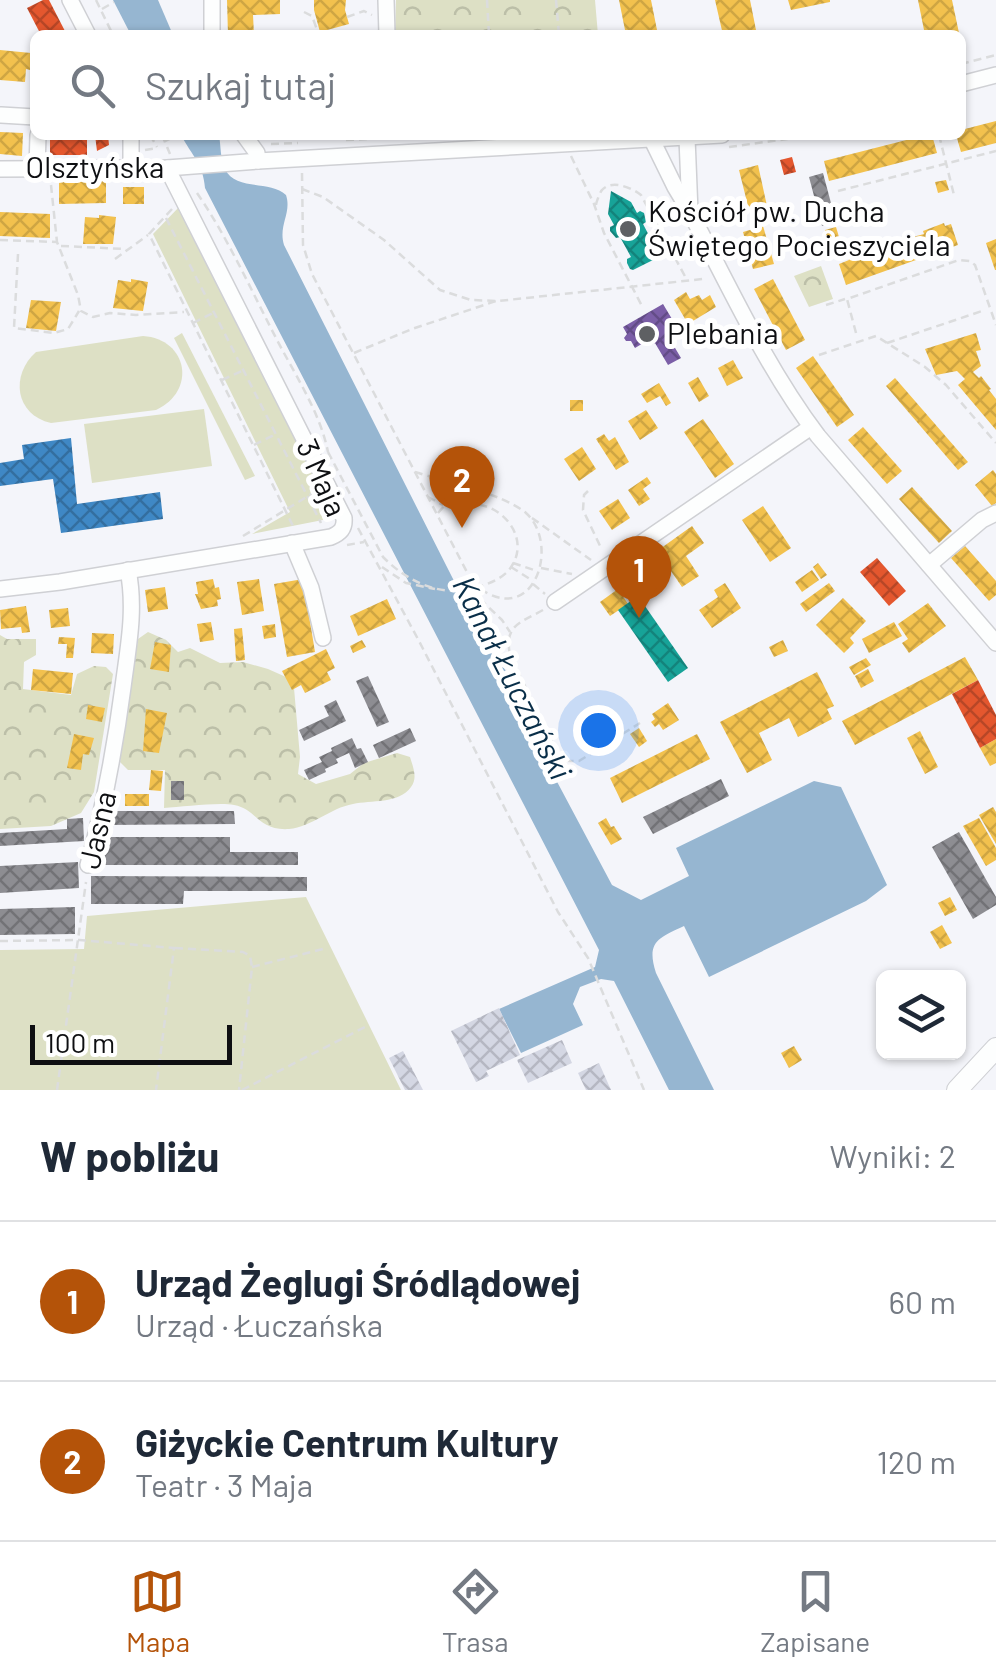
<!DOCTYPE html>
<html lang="pl">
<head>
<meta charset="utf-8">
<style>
	body { margin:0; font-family:Barlow,sans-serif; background:#f6f6f7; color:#1f2937 }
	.controls { position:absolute; right:30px; bottom:30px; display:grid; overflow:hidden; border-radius:15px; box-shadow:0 2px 8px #0004 }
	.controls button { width:90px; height:90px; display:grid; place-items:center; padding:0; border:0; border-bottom:2px solid #e0e1e3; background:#fff; color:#1f2937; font:50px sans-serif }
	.scale { position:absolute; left:30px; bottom:25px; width:202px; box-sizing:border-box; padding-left:10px; border:5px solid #0e0f12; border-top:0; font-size:28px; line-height:35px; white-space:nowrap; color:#0e0f12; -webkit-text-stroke:8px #fff; paint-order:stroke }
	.you { position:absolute; left:598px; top:730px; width:35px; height:35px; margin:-25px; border:8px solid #fff; border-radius:50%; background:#1a73e8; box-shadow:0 0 0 15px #1a73e833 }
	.badge { display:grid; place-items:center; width:65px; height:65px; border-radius:50%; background:#b45309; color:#fff; font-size:32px; font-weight:700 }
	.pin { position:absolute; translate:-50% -82px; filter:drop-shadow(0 2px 5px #0008) }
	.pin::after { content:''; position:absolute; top:52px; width:35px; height:30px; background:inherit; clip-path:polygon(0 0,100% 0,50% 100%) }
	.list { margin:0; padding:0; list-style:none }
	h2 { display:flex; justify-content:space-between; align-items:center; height:130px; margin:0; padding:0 40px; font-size:42px }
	h2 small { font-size:32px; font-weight:400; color:#747a83 }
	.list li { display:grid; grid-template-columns:65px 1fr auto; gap:30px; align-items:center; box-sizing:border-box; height:160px; padding:0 40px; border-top:2px solid #e0e1e3 }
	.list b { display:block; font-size:38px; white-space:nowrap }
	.list p { margin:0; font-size:32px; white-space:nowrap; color:#747a83 }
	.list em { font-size:32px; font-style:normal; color:#747a83 }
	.icon { flex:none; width:55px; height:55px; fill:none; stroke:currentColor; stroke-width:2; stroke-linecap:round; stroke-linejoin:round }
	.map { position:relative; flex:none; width:996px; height:1090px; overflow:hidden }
	.search { position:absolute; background:#fff; box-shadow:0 2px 8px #0004; left:30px; right:30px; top:30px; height:110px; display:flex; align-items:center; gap:25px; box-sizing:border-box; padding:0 35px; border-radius:15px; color:#747a83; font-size:38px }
	.sheet { height:450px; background:#fff }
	nav { display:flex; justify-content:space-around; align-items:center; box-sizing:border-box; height:140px; border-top:2px solid #e0e1e3; background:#fff; font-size:28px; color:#747a83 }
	nav a { display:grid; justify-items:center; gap:5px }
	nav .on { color:#b45309 }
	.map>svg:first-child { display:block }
	.green { fill:#dde0c5 }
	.forest { fill:url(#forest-crowns) }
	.water { fill:#96b6d1 }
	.homes { fill:url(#homes-cross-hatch) }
	.shops { fill:url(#shops-cross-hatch) }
	.offices { fill:url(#offices-cross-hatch) }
	.schools { fill:url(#schools-cross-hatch) }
	.public { fill:url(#public-cross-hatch) }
	.industry { fill:url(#industry-cross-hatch) }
	.building { fill:url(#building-cross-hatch) }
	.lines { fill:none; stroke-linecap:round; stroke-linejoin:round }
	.minor-casing { stroke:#cfd0d4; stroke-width:18 }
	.major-casing { stroke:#cfd0d4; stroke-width:22 }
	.path { stroke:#dbdcdd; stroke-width:2.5; stroke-dasharray:8 5; stroke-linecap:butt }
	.minor { stroke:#fdfefe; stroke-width:15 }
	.major { stroke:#fdfefe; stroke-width:20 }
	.path-bridge { stroke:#dbdcdd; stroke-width:2.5; stroke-dasharray:8 5; stroke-linecap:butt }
	.poi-dot { fill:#5e6063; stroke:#fff; stroke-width:4 }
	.labels { text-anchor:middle; stroke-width:10; stroke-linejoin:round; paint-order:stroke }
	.street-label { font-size:30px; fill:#0e0f12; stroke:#fff }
	.poi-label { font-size:30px; fill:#0e0f12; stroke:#fff; text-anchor:start }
	.water-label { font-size:32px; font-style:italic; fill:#092e48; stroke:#fff }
</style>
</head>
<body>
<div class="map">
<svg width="996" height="1090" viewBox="0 0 996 1090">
	<defs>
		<pattern id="forest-crowns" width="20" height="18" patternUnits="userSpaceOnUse" patternTransform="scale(2.5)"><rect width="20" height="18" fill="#dde0c5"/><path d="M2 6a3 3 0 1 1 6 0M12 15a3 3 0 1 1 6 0" fill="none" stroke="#bcbfa8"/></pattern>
		<pattern id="homes-cross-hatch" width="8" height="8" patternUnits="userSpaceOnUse" patternTransform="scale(2.5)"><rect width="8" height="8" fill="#f2c14e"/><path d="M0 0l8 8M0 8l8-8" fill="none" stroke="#cea543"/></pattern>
		<pattern id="shops-cross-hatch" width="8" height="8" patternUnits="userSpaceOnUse" patternTransform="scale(2.5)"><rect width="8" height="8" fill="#e4572e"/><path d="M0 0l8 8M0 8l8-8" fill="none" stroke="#b74626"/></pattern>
		<pattern id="offices-cross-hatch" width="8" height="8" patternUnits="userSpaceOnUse" patternTransform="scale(2.5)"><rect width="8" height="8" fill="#7b5ea7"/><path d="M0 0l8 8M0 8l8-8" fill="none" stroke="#634c87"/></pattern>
		<pattern id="schools-cross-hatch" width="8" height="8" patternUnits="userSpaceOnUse" patternTransform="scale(2.5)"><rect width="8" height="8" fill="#3f88c5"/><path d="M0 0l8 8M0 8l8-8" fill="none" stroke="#336e9f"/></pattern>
		<pattern id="public-cross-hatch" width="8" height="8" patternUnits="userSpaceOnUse" patternTransform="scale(2.5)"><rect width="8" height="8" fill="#17a398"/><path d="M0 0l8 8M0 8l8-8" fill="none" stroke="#13837b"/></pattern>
		<pattern id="industry-cross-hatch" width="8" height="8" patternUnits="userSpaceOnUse" patternTransform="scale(2.5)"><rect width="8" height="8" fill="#8d8d92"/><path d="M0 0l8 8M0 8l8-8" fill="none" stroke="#727276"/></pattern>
		<pattern id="building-cross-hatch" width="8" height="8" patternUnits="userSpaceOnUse" patternTransform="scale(2.5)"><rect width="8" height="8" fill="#d4d7e3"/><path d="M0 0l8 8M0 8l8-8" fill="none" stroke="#b5b7c2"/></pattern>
	</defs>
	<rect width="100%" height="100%" fill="#f4f5fa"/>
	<g class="green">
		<polygon points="181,205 334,514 333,518 252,534 290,512 153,234"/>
		<polygon points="182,333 255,476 245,480 174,338"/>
		<path d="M143,336C188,339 197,391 156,410L51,423C15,415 10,375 36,352Z"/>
		<polygon points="204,409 212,466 92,483 84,424"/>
		<polygon points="306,897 401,1090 0,1090 0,950 84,949 87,916"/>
	</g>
	<g class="forest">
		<polygon points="396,0 595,0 598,35 395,35"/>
		<polygon points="821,266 833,299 809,307 794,276"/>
		<path d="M148,632L166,640L178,652L190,648L220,663L243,662L268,669L286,677L294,688L300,757L298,774L316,784L350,774L364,763L397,753L410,757C413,767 418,778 411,787C399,804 371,800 353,804C330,808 312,827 289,829C258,831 257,809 234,805C219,802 182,807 164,808L165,770H128L120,762L138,639Z"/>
		<polygon points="0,635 7,639 36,639 36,655 24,662 23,689 71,695 77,674 94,666 106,667 113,674 94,792 81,813 51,826 0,829"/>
	</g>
	<g class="water">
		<polygon points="113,0 158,0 173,35 131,35"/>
		<path d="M181,135H219C221,146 220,158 225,169C235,191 270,180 286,195C292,213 278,225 284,245L490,652C507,666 528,707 529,729L612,885L641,900L689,876L676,848L814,781L841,787L887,885L866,901L709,977L684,926C658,938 646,942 656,973L714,1090H669L614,981L601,979L580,987L573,1004L583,1025L521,1053L499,1009L595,967L599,950L205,188C203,163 192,156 181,135Z"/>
	</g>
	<g class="homes">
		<polygon points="227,0 280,0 280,14 253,15 254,35 228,35"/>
		<polygon points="314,0 346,0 345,10 349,24 320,32 314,10"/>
		<polygon points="619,0 651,0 658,35 626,35"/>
		<polygon points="715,0 750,0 757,35 723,35"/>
		<polygon points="788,0 830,0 830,2 791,10"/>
		<polygon points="918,0 952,0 959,33 925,35"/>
		<polygon points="0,50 31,53 30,70 26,69 25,82 0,80"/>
		<polygon points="996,121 996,143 961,152 956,135 961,135 961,130"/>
		<polygon points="0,132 23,133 22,156 0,154"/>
		<polygon points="926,135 932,135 937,153 829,181 824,161"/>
		<polygon points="758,165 767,206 749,210 739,170"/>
		<polygon points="946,180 949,190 938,193 935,182"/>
		<polygon points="106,181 106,203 59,204 59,182"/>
		<rect x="123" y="187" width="21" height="17"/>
		<polygon points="0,212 50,214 50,238 0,236"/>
		<polygon points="99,215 116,217 113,244 83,244 85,217 99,218"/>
		<polygon points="944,223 945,226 951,224 958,245 846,285 839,264 849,260 848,256 856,254 857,257 873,252 872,249 880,246 881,249 891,245 890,243 924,234 923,231"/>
		<polygon points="763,226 774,264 753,269 743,232"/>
		<polygon points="836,227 839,237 828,240 825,230"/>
		<polygon points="996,239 996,270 995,270 986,243"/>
		<polygon points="131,279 148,282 143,311 113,308 118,280 131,282"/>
		<polygon points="773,279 805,340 786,350 754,289"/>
		<polygon points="686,292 690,299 699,295 702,300 710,295 716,307 688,324 674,300"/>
		<polygon points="31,300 61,302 56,331 26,328"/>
		<polygon points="976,333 981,350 976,351 981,366 973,372 979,378 981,376 991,389 989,390 996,399 996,430 958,385 965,379 957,371 936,375 925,349"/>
		<polygon points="813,356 854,415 837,427 796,368"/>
		<polygon points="733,360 743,378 727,386 718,368"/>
		<polygon points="698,377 709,396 699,402 688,383"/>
		<polygon points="895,378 968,462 958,470 886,386"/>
		<polygon points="659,383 671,403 666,406 660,396 647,403 641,394"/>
		<rect x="570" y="400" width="13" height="11"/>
		<polygon points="646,410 658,428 640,440 628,421"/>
		<polygon points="703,419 734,464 715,478 684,432"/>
		<polygon points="863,427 902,471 887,484 848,440"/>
		<polygon points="604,434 609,441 615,437 629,462 616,470 596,439"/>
		<polygon points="582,447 596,469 579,481 564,459"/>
		<polygon points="993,470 996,474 996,503 992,506 975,485"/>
		<polygon points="647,477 651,483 643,489 650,499 639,506 628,490"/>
		<polygon points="912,487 952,531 939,543 899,499"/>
		<polygon points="618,499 630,518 612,530 599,511"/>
		<polygon points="763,506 791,548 770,562 742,520"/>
		<polygon points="692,526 704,543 686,556 699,576 682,587 657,551"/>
		<polygon points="965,546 996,581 996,595 989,601 951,558"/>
		<polygon points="818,563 827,575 821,579 813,567"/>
		<polygon points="812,570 819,580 802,592 795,582"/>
		<polygon points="213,579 215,588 219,587 221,599 217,600 218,606 201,609 195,594 198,594 196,582"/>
		<polygon points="259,579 264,611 242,615 237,582"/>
		<polygon points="303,579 315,652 287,657 274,584"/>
		<polygon points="725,583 741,608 712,628 699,610 718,597 714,590"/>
		<polygon points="829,583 835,591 806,612 800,604"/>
		<polygon points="165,587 168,609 148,612 145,590"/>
		<polygon points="618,589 628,604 610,616 600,602"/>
		<polygon points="843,598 866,621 850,638 854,643 844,653 816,625"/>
		<polygon points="387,599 396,619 358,636 350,616"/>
		<polygon points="928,603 946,626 909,653 902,643 908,639 898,624"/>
		<polygon points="26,606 30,632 22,633 21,627 1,629 0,610"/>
		<polygon points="68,608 70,626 51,628 49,610"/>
		<polygon points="211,622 214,640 200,642 197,624"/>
		<polygon points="894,622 902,636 869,653 862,639"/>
		<polygon points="275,624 276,637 264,639 262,626"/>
		<polygon points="242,628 245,660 236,661 234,629"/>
		<polygon points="92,633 114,634 113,654 91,653"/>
		<polygon points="59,637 75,638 73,658 66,658 67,644 58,644"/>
		<polygon points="362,640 366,647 353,653 350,646"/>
		<polygon points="783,640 788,651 774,657 769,647"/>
		<polygon points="155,642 171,645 169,672 150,669"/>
		<polygon points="326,649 335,668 327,672 331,680 305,693 301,685 292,690 282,671"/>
		<polygon points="965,657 978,680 855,745 842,721"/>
		<polygon points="866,658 871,665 854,675 849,667"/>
		<polygon points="33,669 73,673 71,694 31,690"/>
		<polygon points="868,669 874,681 861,688 855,676"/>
		<polygon points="817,672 834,706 827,709 832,719 798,737 789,718 759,733 772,760 747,773 720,722"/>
		<polygon points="668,703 679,720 663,730 659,724 655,727 651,722 655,719 652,714"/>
		<polygon points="88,705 105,708 102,722 86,719"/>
		<polygon points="146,709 167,713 159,753 143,751"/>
		<polygon points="639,728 647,741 639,747 630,734"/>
		<polygon points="920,731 938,767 925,774 907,738"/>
		<polygon points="74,734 94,738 89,755 83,754 81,770 67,768"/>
		<polygon points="697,734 710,759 622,803 610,778"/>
		<polygon points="996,739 996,763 990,766 980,748"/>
		<polygon points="151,770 163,771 161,791 149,790"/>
		<rect x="125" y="794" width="24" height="12"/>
		<polygon points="993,807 996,812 996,844 979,815"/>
		<polygon points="606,818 611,827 614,826 622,839 611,845 598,823"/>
		<polygon points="979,818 996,848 996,860 986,866 963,826"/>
		<polygon points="950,897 957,910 945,916 938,903"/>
		<polygon points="942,925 952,943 940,949 930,932"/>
		<polygon points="794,1046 802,1060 789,1068 781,1053"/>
	</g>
	<g class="shops">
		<polygon points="43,0 49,0 67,35 41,35 27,8"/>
		<rect x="50" y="135" width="37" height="20"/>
		<polygon points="95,135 108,135 109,145 97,151"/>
		<polygon points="792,157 796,172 784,175 780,160"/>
		<polygon points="877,558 906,591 889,606 860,572"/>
		<polygon points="978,680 996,715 996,739 980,748 952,694"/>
	</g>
	<polygon class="offices" points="663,304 675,324 665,331 681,358 668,365 655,343 651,345 645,342 635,348 631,341 626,341 624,338 627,334 623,327"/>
	<polygon class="schools" points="71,438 77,504 160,492 163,519 61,533 53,479 0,486 0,463 24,459 22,445"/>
	<g class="public">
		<polygon points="611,191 631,202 637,213 640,211 644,213 646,222 643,224 654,245 657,243 661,245 663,255 633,270 630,269 627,263 627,259 631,257 620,237 616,238 610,231 610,227 614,225 608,214"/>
		<polygon points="638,596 688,668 668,682 618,610"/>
	</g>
	<g class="industry">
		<polygon points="823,173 836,222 822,226 809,177"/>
		<polygon points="368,676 389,722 377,727 356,681"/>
		<polygon points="336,700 346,721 304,741 299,730 329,716 324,706"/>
		<polygon points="410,728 416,741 379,758 373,745"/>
		<polygon points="352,738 357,749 361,748 368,762 355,768 349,753 336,759 338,763 325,769 326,772 309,780 304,770 322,762 319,757 332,751 331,748"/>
		<polygon points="721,779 729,796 653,834 643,817"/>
		<rect x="171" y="781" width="13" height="19"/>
		<polygon points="107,811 234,811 235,824 107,825"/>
		<polygon points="83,818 84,841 0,846 0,833 67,829 67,819"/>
		<polygon points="959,832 996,897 996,905 973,919 932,847"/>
		<polygon points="103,837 230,837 230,852 298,852 298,865 103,865"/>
		<polygon points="78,862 79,888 0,893 0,866"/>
		<polygon points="91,876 307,877 307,891 184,891 183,904 91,904"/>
		<polygon points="75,907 75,934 0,935 0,909"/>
	</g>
	<g class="building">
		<polygon points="499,1008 520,1055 486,1071 489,1076 476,1082 451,1031"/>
		<polygon points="562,1040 572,1063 528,1083 517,1060"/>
		<polygon points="403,1051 423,1090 405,1090 389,1058"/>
		<polygon points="599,1063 611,1090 586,1090 578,1073"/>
	</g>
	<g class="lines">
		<defs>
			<g id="minor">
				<polyline points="70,0 88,35"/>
				<polyline points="212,0 212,35"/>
				<polyline points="386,0 387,35"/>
				<polyline points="961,84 996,75"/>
				<polyline points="1,115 35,117"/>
				<polyline points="244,135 257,153 258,161"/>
				<polyline points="687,138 690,212"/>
				<path d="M652,140L675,187L690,212C730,288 766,367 818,436L996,643"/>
				<polyline points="0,169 167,168 258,161 722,135"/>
				<polyline points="37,169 38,135"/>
				<polyline points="131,169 131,135"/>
				<polyline points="292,543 311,588 323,638"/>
				<polyline points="929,565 982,520 996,513"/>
				<path d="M0,589L60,582L331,537C340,533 345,529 344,518L167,168"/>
				<polyline points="555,602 811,427"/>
				<path d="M88,865C104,806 115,748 123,687C128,648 136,610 128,570"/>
			</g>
			<polyline id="major" points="957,1090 996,1048"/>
		</defs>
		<use href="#minor" class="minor-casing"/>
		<use href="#major" class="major-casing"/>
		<g class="path">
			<polyline points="96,0 113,35"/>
			<polyline points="487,0 489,35"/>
			<polyline points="556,0 559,35"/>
			<polyline points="102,9 114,2"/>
			<polyline points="304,12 312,16 319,35"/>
			<polyline points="347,17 364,11 372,15"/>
			<polyline points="961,64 996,55"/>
			<polyline points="150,135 157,147"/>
			<polyline points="162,135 170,154"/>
			<polyline points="939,135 954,195"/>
			<polyline points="346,140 413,137"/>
			<polyline points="165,141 178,135"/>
			<polyline points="271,144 298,143"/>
			<polyline points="729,147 816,135"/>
			<polyline points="145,150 157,148"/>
			<polyline points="571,156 594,204 604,233 642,306"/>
			<polyline points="302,173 303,245 312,274 482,601 502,620 510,632"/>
			<polyline points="51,185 57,242 78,295 81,311 93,317 110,313 136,315 184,312"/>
			<polyline points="302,189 323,197 384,240 440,290 471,300 498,301 703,279"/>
			<polyline points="838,191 996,151"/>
			<path d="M197,193C228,238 251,290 276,338C295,375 320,412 328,452"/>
			<path d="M596,205C596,203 600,192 602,190C612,179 632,188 641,195L687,280"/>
			<polyline points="172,209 149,234 294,528"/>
			<polyline points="166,218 321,523"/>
			<polyline points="0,240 57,242"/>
			<polyline points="61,246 126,249"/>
			<polyline points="18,254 14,328 54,333 68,329 79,311"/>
			<polyline points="115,259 148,235"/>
			<polyline points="826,305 845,299"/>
			<polyline points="193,323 213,313"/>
			<polyline points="856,333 847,299 959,260 970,261 975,265 996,325"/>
			<polyline points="887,343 985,310"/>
			<polyline points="354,353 412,329 496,301"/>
			<polyline points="819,355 876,336 925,367 946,385 996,443"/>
			<polyline points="222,380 242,371"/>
			<polyline points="254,445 274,435"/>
			<path d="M415,472C446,482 502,493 526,513C561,544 534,632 475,585"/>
			<polyline points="588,491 584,495 583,510 602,550"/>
			<polyline points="428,497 443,505"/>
			<polyline points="451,505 473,504"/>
			<polyline points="438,513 445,505 474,493"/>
			<polyline points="532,518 591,560"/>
			<polyline points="358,528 419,641 558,912 588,958 644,1090"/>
			<polyline points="243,536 313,493"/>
			<polyline points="347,545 364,542"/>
			<polyline points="513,563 537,571"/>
			<polyline points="382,567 406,583 435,589"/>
			<polyline points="511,567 533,581"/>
			<polyline points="541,568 572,574"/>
			<polyline points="533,584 545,594"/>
			<path d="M543,610C520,623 504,625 510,655L557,752L569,761H579L640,723"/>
			<polyline points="0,941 79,940 174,948 156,1090"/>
			<polyline points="175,948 243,952 250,956 252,967 239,1090"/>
			<polyline points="252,967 327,948"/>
			<polyline points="57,1090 86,882"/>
			<polyline points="242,1090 365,1027"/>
		</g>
		<use href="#minor" class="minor"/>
		<use href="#major" class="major"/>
		<path class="path-bridge" d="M328,452L383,557C410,584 444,599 482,586C492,582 502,578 509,570C532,541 505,505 473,504"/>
	</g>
	<g class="poi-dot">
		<circle cx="628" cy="229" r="10"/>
		<circle cx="647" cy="334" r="10"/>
	</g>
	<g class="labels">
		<g class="street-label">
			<text x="95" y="178">Olsztyńska</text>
			<text transform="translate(321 478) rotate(66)" y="10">3 Maja</text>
			<text transform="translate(98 830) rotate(-77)" y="10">Jasna</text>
		</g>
		<g class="poi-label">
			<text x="648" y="222">Kościół pw. Ducha<tspan x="648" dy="34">Świętego Pocieszyciela</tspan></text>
			<text x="667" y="344">Plebania</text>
		</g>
		<g class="water-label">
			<text transform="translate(512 678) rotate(63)" y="11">Kanał Łuczański</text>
		</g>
	</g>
</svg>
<div class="controls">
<button><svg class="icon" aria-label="layers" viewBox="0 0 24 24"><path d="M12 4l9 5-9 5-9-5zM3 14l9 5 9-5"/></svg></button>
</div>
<div class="scale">100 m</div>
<div class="you"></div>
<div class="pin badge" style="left:639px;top:618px">1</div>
<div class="pin badge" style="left:462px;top:528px">2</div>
<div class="search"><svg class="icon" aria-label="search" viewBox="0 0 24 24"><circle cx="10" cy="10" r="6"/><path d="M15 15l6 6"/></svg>Szukaj tutaj</div>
</div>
<section class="sheet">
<h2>W pobliżu<small>Wyniki: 2</small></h2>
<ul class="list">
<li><span class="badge">1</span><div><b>Urząd Żeglugi Śródlądowej</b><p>Urząd · Łuczańska</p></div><em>60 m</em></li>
<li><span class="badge">2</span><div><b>Giżyckie Centrum Kultury</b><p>Teatr · 3 Maja</p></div><em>120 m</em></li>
</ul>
</section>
<nav>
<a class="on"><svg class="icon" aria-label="map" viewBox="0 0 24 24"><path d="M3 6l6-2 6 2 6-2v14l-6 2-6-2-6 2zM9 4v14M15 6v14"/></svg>Mapa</a>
<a><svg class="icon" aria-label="directions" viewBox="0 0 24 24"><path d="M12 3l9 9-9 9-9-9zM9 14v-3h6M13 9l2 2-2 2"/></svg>Trasa</a>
<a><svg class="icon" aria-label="saved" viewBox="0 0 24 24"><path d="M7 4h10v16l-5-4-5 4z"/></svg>Zapisane</a>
</nav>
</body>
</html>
